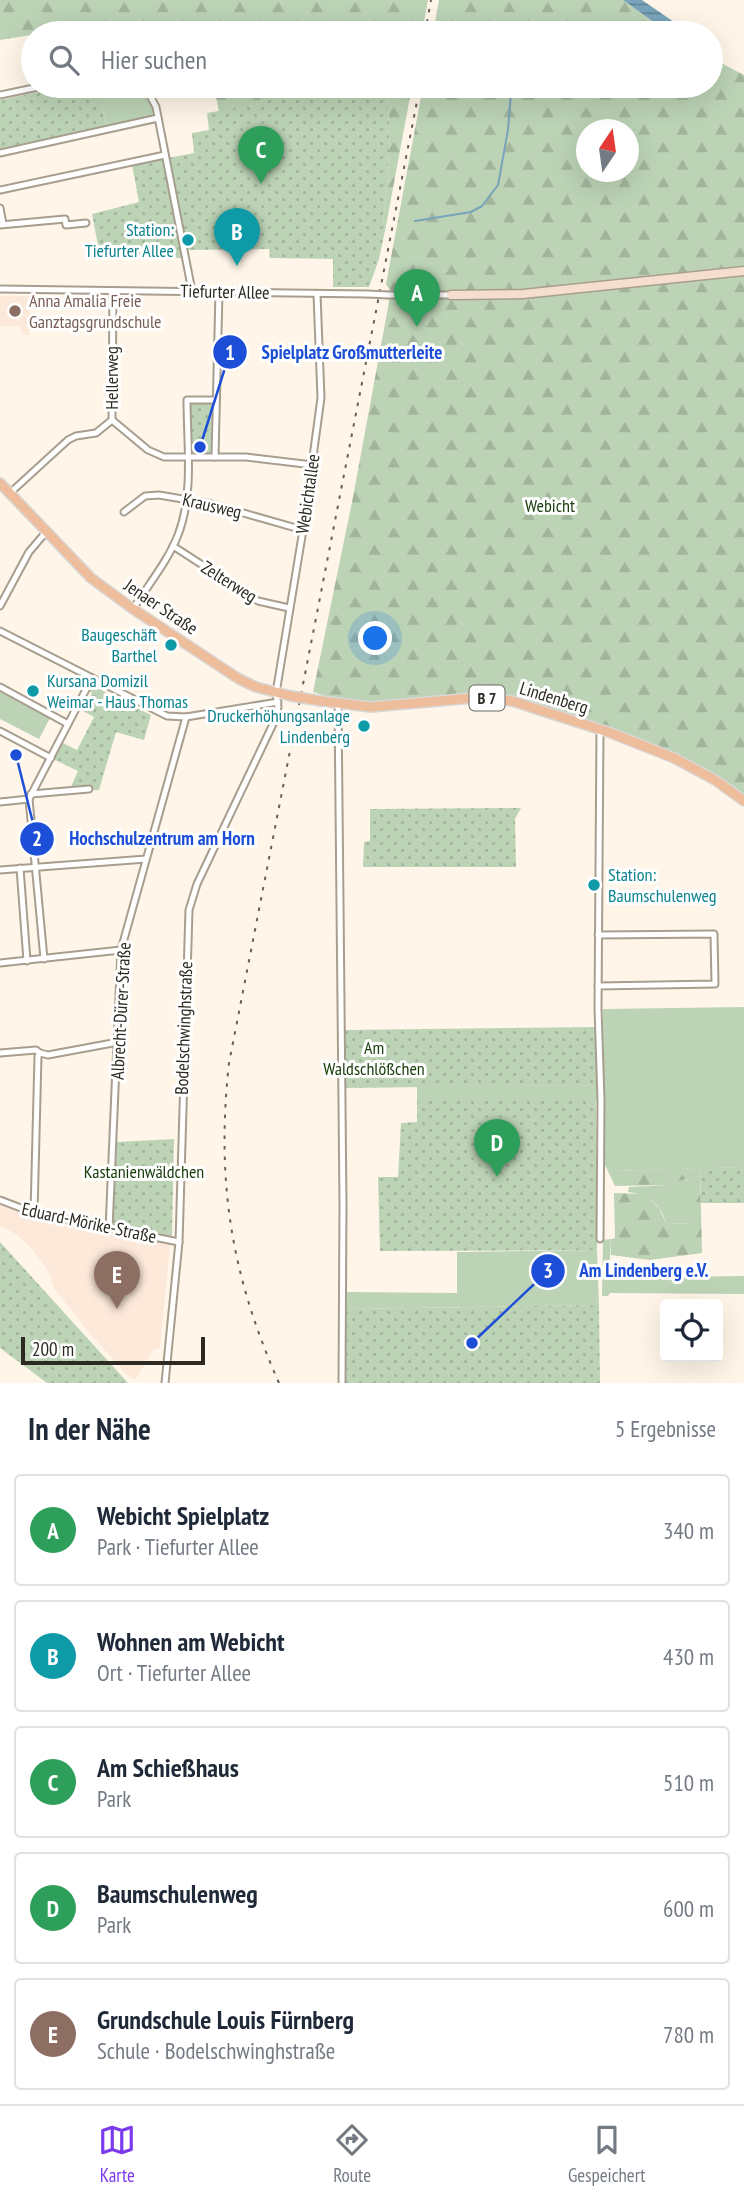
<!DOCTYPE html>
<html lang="de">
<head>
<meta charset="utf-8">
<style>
	body { margin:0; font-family:"PT Sans Narrow",sans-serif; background:#f6f6f7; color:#1f2937 }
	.controls { position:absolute; right:21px; bottom:21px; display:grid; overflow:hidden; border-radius:7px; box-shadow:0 7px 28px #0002 }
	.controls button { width:63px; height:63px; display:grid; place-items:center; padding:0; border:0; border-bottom:2px solid #e0e1e3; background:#fff; color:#1f2937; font:35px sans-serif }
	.compass { position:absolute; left:576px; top:119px; width:63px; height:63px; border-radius:50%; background:#fff; box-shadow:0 7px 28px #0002; rotate:13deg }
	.scale { position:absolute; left:21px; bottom:18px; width:184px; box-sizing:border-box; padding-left:7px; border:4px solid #2d2923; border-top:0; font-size:19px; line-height:24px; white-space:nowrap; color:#2d2923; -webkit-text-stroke:5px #fff; paint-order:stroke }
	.you { position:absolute; left:376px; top:639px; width:24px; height:24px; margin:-18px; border:5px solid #fff; border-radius:50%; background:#1a73e8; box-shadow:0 0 0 10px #1a73e833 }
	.badge { display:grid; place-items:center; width:46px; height:46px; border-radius:50%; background:#7c3aed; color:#fff; font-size:23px; font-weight:700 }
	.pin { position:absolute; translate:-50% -58px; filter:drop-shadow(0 2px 4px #0008) }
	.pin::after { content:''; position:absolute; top:37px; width:24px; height:21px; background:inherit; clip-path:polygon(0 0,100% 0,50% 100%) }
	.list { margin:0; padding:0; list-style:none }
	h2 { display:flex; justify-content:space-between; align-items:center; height:91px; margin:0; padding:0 28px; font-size:30px }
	h2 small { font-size:23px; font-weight:400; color:#747a83 }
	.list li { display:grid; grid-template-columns:46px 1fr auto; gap:21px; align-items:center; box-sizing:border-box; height:112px; margin:0 14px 14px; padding:0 14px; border:2px solid #e0e1e3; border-radius:7px }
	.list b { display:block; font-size:26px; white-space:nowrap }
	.list p { margin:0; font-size:23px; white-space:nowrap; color:#747a83 }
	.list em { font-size:23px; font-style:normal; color:#747a83 }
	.icon { flex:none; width:38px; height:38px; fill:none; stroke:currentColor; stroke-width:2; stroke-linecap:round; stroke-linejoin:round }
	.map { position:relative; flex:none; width:744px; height:1383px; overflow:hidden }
	.search { position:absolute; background:#fff; box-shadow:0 7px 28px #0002; left:21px; right:21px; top:21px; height:77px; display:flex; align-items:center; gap:18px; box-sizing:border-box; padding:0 24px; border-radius:38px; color:#747a83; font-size:26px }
	.sheet { height:721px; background:#fff }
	nav { display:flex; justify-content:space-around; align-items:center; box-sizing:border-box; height:98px; border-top:2px solid #e0e1e3; background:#fff; font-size:19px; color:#747a83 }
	nav a { display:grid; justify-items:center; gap:4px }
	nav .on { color:#7c3aed }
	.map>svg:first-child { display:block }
	.education { fill:#fde9da }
	.grass { fill:#bcd3b6 }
	.forest { fill:url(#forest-firs); fill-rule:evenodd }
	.park { fill:url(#park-dots) }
	.water { fill:url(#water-rules) }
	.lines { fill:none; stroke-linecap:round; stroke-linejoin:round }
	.stream { stroke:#78a4bb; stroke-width:2 }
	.street-casing { stroke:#a89e8f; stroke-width:9 }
	.secondary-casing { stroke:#a89e8f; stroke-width:11 }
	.primary-casing { stroke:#d9d8d7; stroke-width:12 }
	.street { stroke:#fff; stroke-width:5 }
	.secondary { stroke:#f6dece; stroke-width:8 }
	.primary { stroke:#edbd9c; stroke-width:9 }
	.rail { stroke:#656058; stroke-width:2; stroke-dasharray:3.5 7; stroke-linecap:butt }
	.street-bridge-casing { stroke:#a89e8f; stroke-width:9; stroke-linecap:butt }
	.primary-bridge-casing { stroke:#d9d8d7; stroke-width:12; stroke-linecap:butt }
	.street-bridge { stroke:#fff; stroke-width:5 }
	.primary-bridge { stroke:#edbd9c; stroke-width:9 }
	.culture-dot { fill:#0f9aa8; stroke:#fff; stroke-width:2.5 }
	.education-dot { fill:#8d6e63; stroke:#fff; stroke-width:2.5 }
	.labels { text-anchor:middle; stroke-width:6; stroke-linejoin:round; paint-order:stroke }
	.shield { fill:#fff; stroke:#6c6965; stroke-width:2 }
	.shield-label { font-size:16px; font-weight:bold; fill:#2d2923 }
	.culture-label { font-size:18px; fill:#0d838f; stroke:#fff; text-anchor:end }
	.street-label { font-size:18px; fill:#2d2923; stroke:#fff }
	.education-label { font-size:18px; fill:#785e54; stroke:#fff; text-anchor:start }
	.park-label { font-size:18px; fill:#163b09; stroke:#fff }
	.leader { fill:none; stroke:#1d4ed8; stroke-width:2.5 }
	.callout-dot { fill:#1d4ed8; stroke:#fff; stroke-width:2.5 }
	.mark-label { font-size:21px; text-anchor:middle; font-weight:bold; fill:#fff }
	.callout-label { font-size:19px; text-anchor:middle; font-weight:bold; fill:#1d4ed8; stroke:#fff; stroke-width:6; stroke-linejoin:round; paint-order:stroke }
</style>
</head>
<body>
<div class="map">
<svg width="744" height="1383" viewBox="0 0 744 1383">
	<defs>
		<pattern id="forest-firs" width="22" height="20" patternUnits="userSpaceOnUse" patternTransform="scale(1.75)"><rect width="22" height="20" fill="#bcd3b6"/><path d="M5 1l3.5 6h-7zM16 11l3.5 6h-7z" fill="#a2b59c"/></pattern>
		<pattern id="park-dots" width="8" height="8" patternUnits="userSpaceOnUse" patternTransform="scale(1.75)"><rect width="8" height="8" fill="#bcd3b6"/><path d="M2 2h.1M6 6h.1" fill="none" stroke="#a2b59c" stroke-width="1.8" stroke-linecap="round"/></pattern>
		<pattern id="water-rules" width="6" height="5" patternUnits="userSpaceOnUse" patternTransform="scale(1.75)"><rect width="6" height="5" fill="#78a4bb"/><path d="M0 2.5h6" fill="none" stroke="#638698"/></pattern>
	</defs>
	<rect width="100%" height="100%" fill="#fff6e9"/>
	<g class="education">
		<polygon points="0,296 30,296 30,335 22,335 21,326 0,326"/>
		<polygon points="0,1205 39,1217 170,1243 160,1348 154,1349 135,1380 128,1376 86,1329 54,1288 49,1272 33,1250 16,1234 0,1226"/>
	</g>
	<g class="grass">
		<polygon points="97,86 142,86 152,107 153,115 151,118 107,127"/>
		<polygon points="0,692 50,718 39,739 0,719"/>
		<polygon points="744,1007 744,1167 613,1171 607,1169 604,1164 603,1009"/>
		<polygon points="599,1085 599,1100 595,1101 417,1101 417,1086"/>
		<path d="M685,1179L690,1182L692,1224L666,1223C660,1202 648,1195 628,1192L629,1187L667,1185Z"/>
		<polygon points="611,1239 609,1278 744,1276 744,1294 610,1293 608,1296 602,1296 603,1240"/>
		<polygon points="597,1250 599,1305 346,1309 346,1292 457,1293 457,1252"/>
	</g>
	<g class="forest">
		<polygon points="0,0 428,0 422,33 194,33 182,24 117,21 0,40"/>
		<polygon points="439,0 623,0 669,33 433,33"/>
		<path d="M711,58L744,75V796L708,771L681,757L513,698L483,694L361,702L328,697L313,692L353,497L391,291L386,284L423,86H711ZM586,130H628V172H586Z"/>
		<path d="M214,86H412L386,226L383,221C389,177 392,132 386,88L260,86L261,104L219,112Z"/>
		<polygon points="700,1168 702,1253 650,1260 611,1255 611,1239 615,1238 614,1193 645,1194 659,1208 666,1223 692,1224 690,1215 690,1182 686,1179 667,1185 615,1186 607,1169 613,1171"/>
	</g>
	<g class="park">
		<polygon points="67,86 97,86 107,127 0,150 0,100"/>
		<path d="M260,86L386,88C392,132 389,177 383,221L386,226L379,259L369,287H333V259L270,258L269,249L181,250V258L100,256L92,214L139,202L132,165L194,153L192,133L209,130L207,113L261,104Z"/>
		<polygon points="191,403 212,403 211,454 190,453"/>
		<polygon points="89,684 151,715 144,740 116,732 99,790 69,791 78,771 51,758 59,741 77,750 94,717 83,711 92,693 87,689"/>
		<polygon points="521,808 515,819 516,867 363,867 364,842 370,841 370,809"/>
		<polygon points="598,1027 599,1085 344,1088 343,1030"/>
		<polygon points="417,1101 596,1101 597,1250 380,1251 378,1177 398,1177 401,1123 417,1122"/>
		<polygon points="174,1139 172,1235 169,1236 113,1226 117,1142"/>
		<polygon points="744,1167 744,1203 701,1203 700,1168"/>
		<polygon points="0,1242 128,1383 47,1383 0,1348"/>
		<polygon points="599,1305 600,1383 345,1383 346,1309"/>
	</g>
	<polygon class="water" points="623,0 642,0 690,33 669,33"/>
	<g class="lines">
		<polyline class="stream" points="415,221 471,212 482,206 498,185 508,130 511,93 525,86"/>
		<defs>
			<g id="street">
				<polyline points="145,86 156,107 192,291"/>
				<polyline points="0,95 43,86"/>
				<polyline points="0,153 158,118"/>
				<polyline points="0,190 165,155"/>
				<polyline points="0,208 3,224"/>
				<polyline points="0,225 65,219 66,225 86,223"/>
				<polyline points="0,289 367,294"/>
				<polyline points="389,295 451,295"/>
				<polyline points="112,420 148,450 164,457 246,457 313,465"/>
				<polyline points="215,457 219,292"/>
				<polyline points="10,493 68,440 76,436 96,433 112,420 113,291"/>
				<polyline points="124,512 145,496 159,495 212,504 303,530"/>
				<polyline points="173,546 258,601 289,608"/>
				<polyline points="0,606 29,552 46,532"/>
				<path d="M133,609C148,585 168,561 178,535C194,494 187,443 187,400H216"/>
				<polyline points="0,631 167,716 186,717 278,702"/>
				<polyline points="0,687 68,724"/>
				<polyline points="338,705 343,1204 342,1383"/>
				<polyline points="600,729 598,1008 601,1100 600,1239"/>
				<polyline points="0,731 51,758"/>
				<polyline points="31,794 89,789"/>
				<polyline points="0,802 29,799"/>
				<polyline points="20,868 27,961"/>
				<polyline points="0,870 146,859"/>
				<polyline points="44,959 29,799 92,678"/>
				<polyline points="0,963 121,950"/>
				<polyline points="598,986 715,984 714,934 598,935"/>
				<polyline points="0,1053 36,1050 40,1053"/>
				<polyline points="0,1200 34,1213 179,1242"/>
				<polyline points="34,1213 38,1056 40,1053 48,1055 118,1042"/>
				<polyline points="109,1229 121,950 186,717"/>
				<polyline points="165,1383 179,1242 189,910 197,884 274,722 278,707 276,693 303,530 321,398 317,294"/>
			</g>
			<polyline id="secondary" points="451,295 523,294 744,271"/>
			<g id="primary">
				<polyline points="0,483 91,578 133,609 239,679 256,687 291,696"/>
				<polyline points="321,701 371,707 473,698 512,701 611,733 674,758 715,780 744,801"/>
			</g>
		</defs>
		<use href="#street" class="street-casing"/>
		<use href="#secondary" class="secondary-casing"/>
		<use href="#primary" class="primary-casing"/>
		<use href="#street" class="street"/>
		<use href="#secondary" class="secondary"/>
		<use href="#primary" class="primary"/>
		<g class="rail">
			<polyline points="425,33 431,0"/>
			<path d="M279,1383C231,1275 216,1181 229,1063L420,86"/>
		</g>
		<defs>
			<polyline id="street-bridge" points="367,294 389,295"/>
			<polyline id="primary-bridge" points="291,696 321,701"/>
		</defs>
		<use href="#street-bridge" class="street-bridge-casing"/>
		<use href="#primary-bridge" class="primary-bridge-casing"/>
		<use href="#street-bridge" class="street-bridge"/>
		<use href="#primary-bridge" class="primary-bridge"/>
	</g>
	<g class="culture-dot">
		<circle cx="188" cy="240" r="7"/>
		<circle cx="171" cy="645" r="7"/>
		<circle cx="33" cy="691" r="7"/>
		<circle cx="364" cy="726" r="7"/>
		<circle cx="594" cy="885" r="7"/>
	</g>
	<circle class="education-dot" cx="15" cy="311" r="7"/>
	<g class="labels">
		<rect class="shield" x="469.5" y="685.5" width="35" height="25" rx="5"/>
		<g class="shield-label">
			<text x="487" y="704">B 7</text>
		</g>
		<g class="culture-label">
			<text x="174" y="236">Station:<tspan x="174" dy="21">Tiefurter Allee</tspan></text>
			<text x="157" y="641">Baugeschäft<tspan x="157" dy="21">Barthel</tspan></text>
			<text x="47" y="687" text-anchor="start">Kursana Domizil<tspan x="47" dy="21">Weimar - Haus Thomas</tspan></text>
			<text x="350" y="722">Druckerhöhungsanlage<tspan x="350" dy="21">Lindenberg</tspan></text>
			<text x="608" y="881" text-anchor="start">Station:<tspan x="608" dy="21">Baumschulenweg</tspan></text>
		</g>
		<g class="street-label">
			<text transform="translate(225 292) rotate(1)" y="6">Tiefurter Allee</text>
			<text transform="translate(112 378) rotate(-90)" y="6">Hellerweg</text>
			<text transform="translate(308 494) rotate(-82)" y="6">Webichtallee</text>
			<text transform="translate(212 506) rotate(13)" y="6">Krausweg</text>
			<text transform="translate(229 582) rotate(32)" y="6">Zelterweg</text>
			<text transform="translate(161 607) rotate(34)" y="6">Jenaer Straße</text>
			<text transform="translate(554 698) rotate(17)" y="6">Lindenberg</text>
			<text transform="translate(121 1011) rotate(-87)" y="6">Albrecht-Dürer-Straße</text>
			<text transform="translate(184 1028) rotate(-88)" y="6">Bodelschwinghstraße</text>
			<text transform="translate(89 1223) rotate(12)" y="6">Eduard-Mörike-Straße</text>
		</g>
		<g class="education-label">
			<text x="29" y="307">Anna Amalia Freie<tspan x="29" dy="21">Ganztagsgrundschule</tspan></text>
		</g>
		<g class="park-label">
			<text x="550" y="512">Webicht</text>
			<text x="374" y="1054">Am<tspan x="374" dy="21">Waldschlößchen</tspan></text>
			<text x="144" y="1178">Kastanienwäldchen</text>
		</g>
	</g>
	<path class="leader" d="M200 447L230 352M16 755L37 839M472 1343L548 1271"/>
	<g class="callout-dot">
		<circle cx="200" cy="447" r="7"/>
		<circle cx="16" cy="755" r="7"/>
		<circle cx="472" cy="1343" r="7"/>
		<circle cx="230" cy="352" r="18"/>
		<circle cx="37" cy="839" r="18"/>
		<circle cx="548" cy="1271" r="18"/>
	</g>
	<g class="mark-label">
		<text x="230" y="360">1</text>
		<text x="37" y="846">2</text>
		<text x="548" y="1278">3</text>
	</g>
	<g class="callout-label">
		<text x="352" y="359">Spielplatz Großmutterleite</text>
		<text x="162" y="845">Hochschulzentrum am Horn</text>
		<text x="644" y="1277">Am Lindenberg e.V.</text>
	</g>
</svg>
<div class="controls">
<button><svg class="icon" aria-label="locate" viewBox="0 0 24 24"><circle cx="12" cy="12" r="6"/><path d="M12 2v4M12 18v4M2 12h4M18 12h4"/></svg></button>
</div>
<svg class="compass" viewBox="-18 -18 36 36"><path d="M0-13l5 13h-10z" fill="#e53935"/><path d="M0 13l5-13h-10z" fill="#747a83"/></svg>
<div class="scale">200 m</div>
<div class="you"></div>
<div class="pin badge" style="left:417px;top:327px;background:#2e9e5b">A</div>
<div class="pin badge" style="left:237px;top:266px;background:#0f9aa8">B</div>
<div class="pin badge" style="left:261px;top:184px;background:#2e9e5b">C</div>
<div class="pin badge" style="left:497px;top:1177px;background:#2e9e5b">D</div>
<div class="pin badge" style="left:117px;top:1309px;background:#8d6e63">E</div>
<div class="search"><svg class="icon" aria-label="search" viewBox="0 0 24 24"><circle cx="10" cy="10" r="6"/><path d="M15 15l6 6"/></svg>Hier suchen</div>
</div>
<section class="sheet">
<h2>In der Nähe<small>5 Ergebnisse</small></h2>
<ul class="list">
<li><span class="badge" style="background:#2e9e5b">A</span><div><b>Webicht Spielplatz</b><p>Park · Tiefurter Allee</p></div><em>340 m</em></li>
<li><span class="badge" style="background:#0f9aa8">B</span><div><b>Wohnen am Webicht</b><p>Ort · Tiefurter Allee</p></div><em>430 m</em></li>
<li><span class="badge" style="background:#2e9e5b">C</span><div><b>Am Schießhaus</b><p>Park</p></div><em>510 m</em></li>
<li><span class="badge" style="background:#2e9e5b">D</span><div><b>Baumschulenweg</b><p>Park</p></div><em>600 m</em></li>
<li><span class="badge" style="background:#8d6e63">E</span><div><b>Grundschule Louis Fürnberg</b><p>Schule · Bodelschwinghstraße</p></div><em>780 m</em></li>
</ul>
</section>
<nav>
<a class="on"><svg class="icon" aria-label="map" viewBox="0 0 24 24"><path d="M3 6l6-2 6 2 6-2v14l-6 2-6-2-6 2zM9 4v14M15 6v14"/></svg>Karte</a>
<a><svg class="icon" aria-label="directions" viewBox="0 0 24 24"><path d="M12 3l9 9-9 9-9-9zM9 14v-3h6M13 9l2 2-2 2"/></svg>Route</a>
<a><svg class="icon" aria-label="saved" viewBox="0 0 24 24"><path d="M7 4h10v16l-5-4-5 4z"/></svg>Gespeichert</a>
</nav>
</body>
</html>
